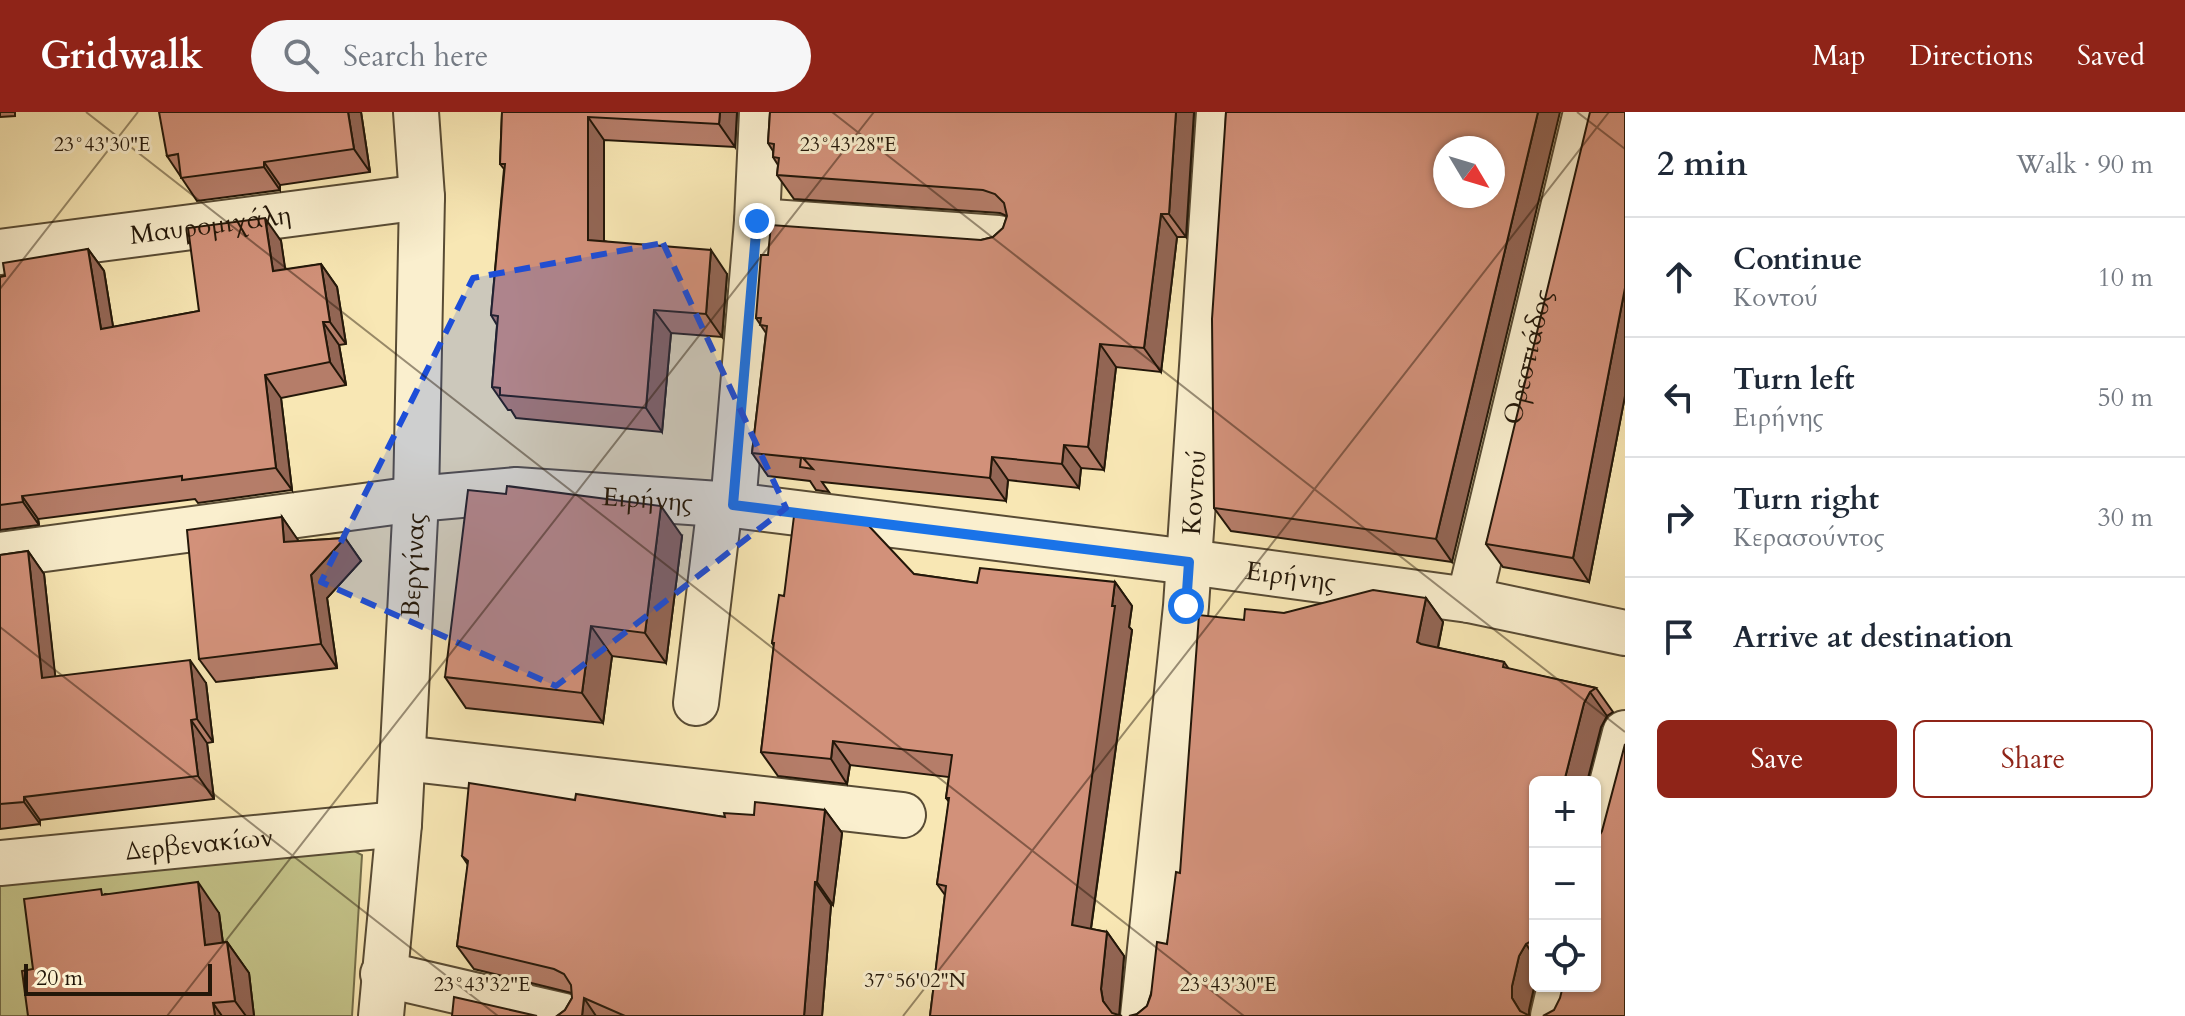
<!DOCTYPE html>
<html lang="en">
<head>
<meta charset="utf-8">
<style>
	body { margin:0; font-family:Cardo,serif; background:#f6f6f7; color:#1f2937 }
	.controls { position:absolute; right:24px; bottom:24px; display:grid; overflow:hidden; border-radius:12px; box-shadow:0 2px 6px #0004 }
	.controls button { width:72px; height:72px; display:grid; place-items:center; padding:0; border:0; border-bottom:2px solid #e0e1e3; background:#fff; color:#1f2937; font:40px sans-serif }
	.compass { position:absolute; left:1433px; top:24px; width:72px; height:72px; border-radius:50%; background:#fff; box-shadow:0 2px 6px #0004; rotate:128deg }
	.scale { position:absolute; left:24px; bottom:20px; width:188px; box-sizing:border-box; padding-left:8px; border:4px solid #231709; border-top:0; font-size:22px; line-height:28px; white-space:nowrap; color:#231709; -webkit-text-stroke:6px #faefce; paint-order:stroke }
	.stop { position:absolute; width:24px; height:24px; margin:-18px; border:6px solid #1a73e8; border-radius:50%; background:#fff }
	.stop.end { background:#1a73e8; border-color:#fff; box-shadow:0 2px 8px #0008 }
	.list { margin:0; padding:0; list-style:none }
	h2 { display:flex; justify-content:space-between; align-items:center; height:104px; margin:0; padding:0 32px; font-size:34px }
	h2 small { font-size:26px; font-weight:400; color:#747a83 }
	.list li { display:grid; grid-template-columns:52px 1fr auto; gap:24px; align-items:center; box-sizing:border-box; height:120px; padding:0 32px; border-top:2px solid #e0e1e3 }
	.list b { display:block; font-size:30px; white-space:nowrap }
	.list p { margin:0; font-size:26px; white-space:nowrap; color:#747a83 }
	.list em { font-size:26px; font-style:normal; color:#747a83 }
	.actions { display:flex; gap:16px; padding:24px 32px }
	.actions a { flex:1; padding:18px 0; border:2px solid #8f2418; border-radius:12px; text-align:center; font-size:28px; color:#8f2418 }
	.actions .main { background:#8f2418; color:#fff }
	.icon { flex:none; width:44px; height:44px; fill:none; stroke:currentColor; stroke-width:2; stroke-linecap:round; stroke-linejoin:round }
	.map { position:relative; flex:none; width:1625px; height:904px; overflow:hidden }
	header { display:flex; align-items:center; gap:48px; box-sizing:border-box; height:112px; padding:0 40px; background:#8f2418; color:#fff }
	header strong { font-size:38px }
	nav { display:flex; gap:44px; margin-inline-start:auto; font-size:28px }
	.search { width:560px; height:72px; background:#f6f6f7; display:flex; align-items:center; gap:20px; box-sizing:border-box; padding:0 28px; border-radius:44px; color:#747a83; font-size:30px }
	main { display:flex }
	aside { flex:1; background:#fff }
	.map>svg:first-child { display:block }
	.green { fill:#c4c389; stroke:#746d49; stroke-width:2 }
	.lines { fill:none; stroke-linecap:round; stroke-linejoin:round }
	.minor-casing { stroke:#584b34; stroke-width:48 }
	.minor { stroke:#faefce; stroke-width:44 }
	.wall { fill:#b57d69; stroke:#231709; stroke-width:2 }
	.shaded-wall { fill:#936655; stroke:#231709; stroke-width:2 }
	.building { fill:#d2917a; stroke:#231709; stroke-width:2; fill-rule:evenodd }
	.route { stroke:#1a73e8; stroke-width:10 }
	.marked { fill:#1d4ed8; fill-opacity:0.2; stroke:#1d4ed8; stroke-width:6; stroke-dasharray:16 10; stroke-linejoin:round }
	.ticks { fill:none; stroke:#231709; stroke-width:2; stroke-opacity:0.45 }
	.labels { text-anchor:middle; stroke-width:6; stroke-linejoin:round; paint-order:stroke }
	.street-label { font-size:26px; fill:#231709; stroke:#faefce }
	.ticks-label { font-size:20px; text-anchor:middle; fill:#231709; stroke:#faefce; stroke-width:6; stroke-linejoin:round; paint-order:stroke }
</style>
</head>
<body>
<header>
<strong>Gridwalk</strong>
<div class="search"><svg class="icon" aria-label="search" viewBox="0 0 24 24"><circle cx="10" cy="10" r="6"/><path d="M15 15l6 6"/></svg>Search here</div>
<nav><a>Map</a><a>Directions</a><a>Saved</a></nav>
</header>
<main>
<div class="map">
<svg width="1625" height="904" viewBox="0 0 1625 904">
	<rect width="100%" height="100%" fill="#f8e7b4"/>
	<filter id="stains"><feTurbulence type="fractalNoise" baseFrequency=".0025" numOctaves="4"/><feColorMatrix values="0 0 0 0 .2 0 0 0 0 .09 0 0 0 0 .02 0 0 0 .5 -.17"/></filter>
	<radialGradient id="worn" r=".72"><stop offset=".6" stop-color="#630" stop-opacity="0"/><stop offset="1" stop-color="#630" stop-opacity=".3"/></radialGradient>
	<polygon class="green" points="337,730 362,743 352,904 0,904 0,771"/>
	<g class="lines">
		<defs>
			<g id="minor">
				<polyline points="757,109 998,126"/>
				<path id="s1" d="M0,140L422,85"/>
				<polyline points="733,393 757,109 762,0"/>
				<path id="s2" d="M0,443L416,387L516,378L733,393L1189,450L1469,488L1625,521"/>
				<path id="s3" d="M1469,488L1586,0"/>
				<polyline points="696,591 720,392"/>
				<polyline points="403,646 903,703"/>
				<polyline points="1595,737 1625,621"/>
				<path id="s4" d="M0,751L399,712"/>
				<polyline points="383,862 564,904"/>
				<path id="s5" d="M381,904L399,712L416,387L422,85L416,0"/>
				<path id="s6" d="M1143,904L1186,494L1219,0"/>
				<polyline points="1553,904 1560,874"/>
			</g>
		</defs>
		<use href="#minor" class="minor-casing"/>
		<use href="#minor" class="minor"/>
	</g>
	<g class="wall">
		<polygon points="0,0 15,0 15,4 0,5"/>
		<polygon points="361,0 370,60 280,73 280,78 197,89 167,44"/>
		<polygon points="502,0 737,0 735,35 604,28 604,129 727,162 722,225 671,221 662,320 516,306 511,298 508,298 492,275 497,213 491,203 504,57 500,52"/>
		<polygon points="770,0 1194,0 1186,125 1177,125 1161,260 1116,255 1104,358 1081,356 1079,376 1008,368 1006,389 822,370 829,380 816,378 810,369 768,364 752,341 766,221 756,206 768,143 981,128 993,125 1003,116 1007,104 1000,101 794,87 777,63 778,53 773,45 773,39 768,31"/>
		<polygon points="1226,0 1452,450 1231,419 1214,396"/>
		<polygon points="1625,0 1625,284 1589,470 1503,455 1486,432"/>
		<polygon points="281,129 285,158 321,152 337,175 346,232 339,233 346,273 281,286 292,378 198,391 195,387 38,407 39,413 0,418 0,165 88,137 104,159 113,215 199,199"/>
		<polygon points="282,405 298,429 345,426 361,449 327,486 337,556 216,570 199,547"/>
		<polygon points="682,424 666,551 612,544 603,611 466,596 445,565"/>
		<polygon points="28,439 44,462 55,565 206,571 213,630 207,631 214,687 40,708 40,712 0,717 0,443"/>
		<polygon points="914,462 977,471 1115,470 1132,494 1129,515 1132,518 1091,817 1107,820 1124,844 1118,903 930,904 945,783 937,772 949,690 946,686 949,665 850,653 847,672 778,664 761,640 774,534 772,531 784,484"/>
		<polygon points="1426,486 1443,510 1438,536 1504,550 1509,557 1596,576 1613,600 1607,604 1601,615 1587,670 1535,670 1535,871 1529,898 1529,904 1137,902 1147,894 1167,832 1180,761 1244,508 1284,501"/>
		<polygon points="575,688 725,705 825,698 842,721 833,793 831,793 822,904 557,904 565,898 572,886 572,881 474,857 457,834 468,753 462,744"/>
		<polygon points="105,782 219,801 223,831 227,830 249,861 254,904 28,904 33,857"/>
	</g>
	<g class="shaded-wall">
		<polygon points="348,0 361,0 370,60 354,37"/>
		<polygon points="720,0 737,0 735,35 719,12"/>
		<polygon points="1176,0 1194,0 1186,125 1169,102"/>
		<polygon points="1538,0 1560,0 1452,450 1436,427"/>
		<polygon points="588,5 604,28 604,151 588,128"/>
		<polygon points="264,50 280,73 280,78 264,55"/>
		<polygon points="1161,102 1177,125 1161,260 1144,236"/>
		<polygon points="265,106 281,129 289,182 273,159"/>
		<polygon points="88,137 104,159 117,239 101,217"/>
		<polygon points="711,138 727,162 722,225 706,202"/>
		<polygon points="321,152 337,175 346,232 330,210"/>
		<polygon points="1625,176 1625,284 1589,470 1573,446"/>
		<polygon points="654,198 671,221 662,320 646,296"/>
		<polygon points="323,210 339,233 346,273 330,250"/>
		<polygon points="1100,232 1116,255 1104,358 1088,335"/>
		<polygon points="265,263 281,286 292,378 276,356"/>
		<polygon points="1064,333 1081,356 1079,376 1062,352"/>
		<polygon points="992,345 1008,368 1006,389 990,366"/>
		<polygon points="22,384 38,407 39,413 23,390"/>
		<polygon points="661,394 682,424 666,551 645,521"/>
		<polygon points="282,405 298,428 301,453 284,430"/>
		<polygon points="345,426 361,449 327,486 337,556 321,532 311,463"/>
		<polygon points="28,439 44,462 58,589 42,566"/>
		<polygon points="1115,470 1132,494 1129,515 1132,518 1088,837 1072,813"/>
		<polygon points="1426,486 1443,510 1434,554 1417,530"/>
		<polygon points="591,514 612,544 603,611 582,581"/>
		<polygon points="190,548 206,571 213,630 197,607"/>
		<polygon points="1590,580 1607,604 1601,615 1587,670 1564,670 1584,591"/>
		<polygon points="191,608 207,631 214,687 198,664"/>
		<polygon points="833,629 850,653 847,672 831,647"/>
		<polygon points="24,685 40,708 40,712 24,690"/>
		<polygon points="825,698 842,721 833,793 817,770"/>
		<polygon points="198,770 219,801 227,863 205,833"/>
		<polygon points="815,770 831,793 822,904 804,904"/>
		<polygon points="1107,820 1124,844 1119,904 1113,904 1103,889 1101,877"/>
		<polygon points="227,830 249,861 254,904 246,904 235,889"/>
		<polygon points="1526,832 1535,846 1535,871 1529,898 1529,904 1523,904 1512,886 1512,874 1519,844"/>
		<polygon points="584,886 596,904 582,904"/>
		<polygon points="213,891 222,904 215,904"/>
	</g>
	<g class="building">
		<polygon points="159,0 348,0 354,37 264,50 264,55 181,66 178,42 167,44"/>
		<polygon points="502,0 720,0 719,12 588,5 588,128 711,138 706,202 654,198 646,296 500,283 500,276 492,275 498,204 491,203 505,52 500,52"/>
		<polygon points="770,0 1176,0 1169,102 1161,102 1144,236 1100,232 1088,335 1064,333 1062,352 992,345 990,366 803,346 813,357 800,355 801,346 752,341 767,214 760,213 761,206 756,206 761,143 768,143 771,113 981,128 993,125 1003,116 1007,104 1004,91 995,82 983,78 777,63 779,46 773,45 774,32 768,31"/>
		<path d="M1226,0H1538L1436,427L1214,396L1212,207ZM1445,36H1493V84H1445Z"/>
		<polygon points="1590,0 1625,0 1625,176 1573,446 1486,432"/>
		<polygon points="265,106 273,159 321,152 330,210 323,210 330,250 265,263 276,356 182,368 182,364 22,384 23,390 0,393 0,165 5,164 3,151 88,137 101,217 199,199 188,116"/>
		<polygon points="507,374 661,394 645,521 591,514 582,581 445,565 468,378 506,382"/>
		<polygon points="794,404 868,413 914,462 977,471 980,456 1115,470 1112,494 1115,494 1072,813 1107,820 1101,877 1103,889 1112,901 1122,904 930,904 946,774 937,772 949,686 946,686 952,643 833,629 831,647 761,640 774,531 772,531 779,483 784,484"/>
		<polygon points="282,405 284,430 345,426 311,463 321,532 199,547 187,418"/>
		<polygon points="28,439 42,566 190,548 197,607 191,608 198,664 24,685 24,690 0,692 0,443"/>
		<polygon points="1373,478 1426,486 1417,530 1421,532 1504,550 1503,555 1596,576 1590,580 1584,591 1564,670 1535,670 1535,827 1526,832 1519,844 1512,874 1512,886 1520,899 1530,904 1129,904 1137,902 1147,894 1151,883 1157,830 1167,832 1176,760 1180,761 1199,503 1244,508 1245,497 1284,501"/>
		<polygon points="1625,632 1625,904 1543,904 1554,898 1560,886 1563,874 1595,874 1595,731 1602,719"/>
		<polygon points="469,671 575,688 576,682 725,705 724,701 754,703 755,690 825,698 817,770 815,770 804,904 625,904 584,886 582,904 557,904 565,898 572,886 571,873 564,862 554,857 457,834 468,749 462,744"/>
		<polygon points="198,770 205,833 227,830 235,889 213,891 215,904 28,904 22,859 33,857 24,787 101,777 102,783"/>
		<polygon points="454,885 537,904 452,904"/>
	</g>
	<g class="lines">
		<polyline class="route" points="757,109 733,393 1189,450 1186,494"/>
	</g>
	<path class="marked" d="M663,131L786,396L556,574L321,470L473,166Z"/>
	<path class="ticks" d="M86,0L1244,904M832,0L1625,620M1577,0L1625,37M0,177L138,0M0,515L498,904M167,904L874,0M903,904L1609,0"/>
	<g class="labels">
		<g class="street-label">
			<text dy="9" stroke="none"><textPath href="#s1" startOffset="212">Μαυρομιχάλη</textPath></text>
			<text dy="9" stroke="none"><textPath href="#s3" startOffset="250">Ορεστιάδος</textPath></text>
			<text dy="9" stroke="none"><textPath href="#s6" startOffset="526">Κοντού</textPath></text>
			<text dy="9" stroke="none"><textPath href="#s2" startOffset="652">Ειρήνης</textPath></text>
			<text dy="9" stroke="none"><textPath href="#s5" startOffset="452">Βεργίνας</textPath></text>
			<text dy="9" stroke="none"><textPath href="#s2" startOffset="1300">Ειρήνης</textPath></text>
			<text dy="9" stroke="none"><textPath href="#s4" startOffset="200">Δερβενακίων</textPath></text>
		</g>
	</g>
	<g class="ticks-label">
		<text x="102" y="39">23°43'30"E</text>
		<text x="848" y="39">23°43'28"E</text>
		<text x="915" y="875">37°56'02"N</text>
		<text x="482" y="879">23°43'32"E</text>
		<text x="1228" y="879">23°43'30"E</text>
	</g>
	<rect width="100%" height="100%" filter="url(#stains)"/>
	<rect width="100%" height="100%" fill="url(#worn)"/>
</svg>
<div class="controls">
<button>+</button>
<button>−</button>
<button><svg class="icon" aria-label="locate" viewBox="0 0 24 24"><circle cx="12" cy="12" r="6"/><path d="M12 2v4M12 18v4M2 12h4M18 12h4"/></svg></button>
</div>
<svg class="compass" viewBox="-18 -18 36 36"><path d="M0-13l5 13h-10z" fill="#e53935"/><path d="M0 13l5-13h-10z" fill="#747a83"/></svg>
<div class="scale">20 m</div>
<div class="stop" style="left:1186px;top:494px"></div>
<div class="stop end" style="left:757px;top:109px"></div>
</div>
<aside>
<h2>2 min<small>Walk · 90 m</small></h2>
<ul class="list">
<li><svg class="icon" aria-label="ahead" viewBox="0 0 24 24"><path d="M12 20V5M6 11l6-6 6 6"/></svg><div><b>Continue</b><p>Κοντού</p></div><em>10 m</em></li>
<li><svg class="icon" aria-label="left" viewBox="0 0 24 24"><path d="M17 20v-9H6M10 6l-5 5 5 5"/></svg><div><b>Turn left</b><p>Ειρήνης</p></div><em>50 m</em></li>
<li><svg class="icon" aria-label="right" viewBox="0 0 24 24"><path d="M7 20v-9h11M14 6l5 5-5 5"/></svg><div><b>Turn right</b><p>Κερασούντος</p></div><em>30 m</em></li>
<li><svg class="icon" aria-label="arrive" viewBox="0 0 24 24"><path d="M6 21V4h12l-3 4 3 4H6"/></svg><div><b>Arrive at destination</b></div></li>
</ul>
<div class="actions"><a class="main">Save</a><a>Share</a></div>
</aside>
</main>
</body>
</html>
